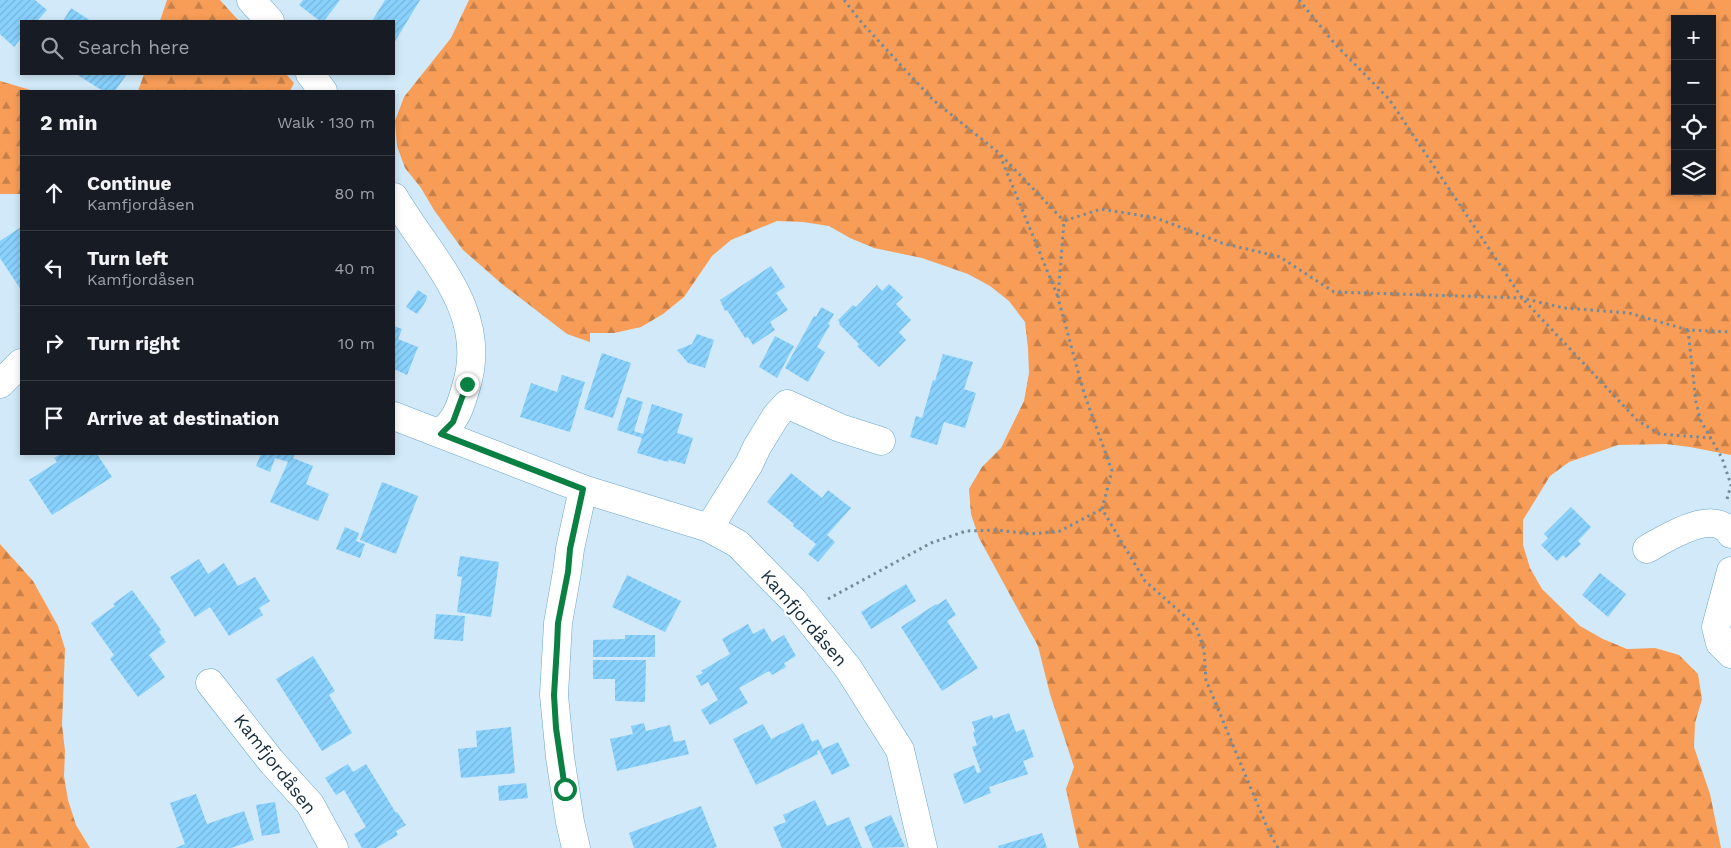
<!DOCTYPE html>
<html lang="en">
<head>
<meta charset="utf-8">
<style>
	body { margin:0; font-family:"Work Sans",sans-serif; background:#242831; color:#f1f3f6 }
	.controls { position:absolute; right:15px; top:15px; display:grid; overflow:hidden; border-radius:0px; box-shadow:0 2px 8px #0003 }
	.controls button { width:45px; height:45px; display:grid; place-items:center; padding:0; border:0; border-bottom:1px solid #363941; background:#171b24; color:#f1f3f6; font:25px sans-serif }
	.stop { position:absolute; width:15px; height:15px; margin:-11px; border:4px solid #0b8043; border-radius:50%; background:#fff }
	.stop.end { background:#0b8043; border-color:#fff; box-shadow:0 1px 5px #0008 }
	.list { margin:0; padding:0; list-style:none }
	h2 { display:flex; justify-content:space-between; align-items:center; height:65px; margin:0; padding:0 20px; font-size:21px }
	h2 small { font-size:16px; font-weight:400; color:#9ea1a6 }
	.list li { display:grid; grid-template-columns:32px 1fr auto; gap:15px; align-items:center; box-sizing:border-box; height:75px; padding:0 20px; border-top:1px solid #363941 }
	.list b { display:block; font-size:19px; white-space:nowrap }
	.list p { margin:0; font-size:16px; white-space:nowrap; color:#9ea1a6 }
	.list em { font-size:16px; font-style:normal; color:#9ea1a6 }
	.icon { flex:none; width:28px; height:28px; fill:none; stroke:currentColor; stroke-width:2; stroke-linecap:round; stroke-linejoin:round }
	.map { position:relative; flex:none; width:1731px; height:848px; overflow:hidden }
	.search { position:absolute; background:#171b24; box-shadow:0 2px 8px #0003; left:20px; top:20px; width:375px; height:55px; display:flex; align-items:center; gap:12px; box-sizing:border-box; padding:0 18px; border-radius:0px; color:#9ea1a6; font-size:19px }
	.panel { position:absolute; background:#171b24; box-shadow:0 2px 8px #0003; left:20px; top:90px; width:375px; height:365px; border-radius:0px }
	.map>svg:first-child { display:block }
	.forest { fill:url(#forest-firs); fill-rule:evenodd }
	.building { fill:url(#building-hatch) }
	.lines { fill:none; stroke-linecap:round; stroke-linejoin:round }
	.minor-casing { stroke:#6ba6ca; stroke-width:29 }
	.path { stroke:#738b9a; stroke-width:3; stroke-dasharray:2.5 4; stroke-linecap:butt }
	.minor { stroke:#fff; stroke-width:28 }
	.route { stroke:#0b8043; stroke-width:6 }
	.labels { text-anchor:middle; stroke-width:4.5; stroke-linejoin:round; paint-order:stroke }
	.street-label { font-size:18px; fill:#152d3c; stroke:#fff }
</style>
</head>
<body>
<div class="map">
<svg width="1731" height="848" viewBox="0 0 1731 848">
	<defs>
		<pattern id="forest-firs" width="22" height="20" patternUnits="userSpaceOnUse" patternTransform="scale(1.25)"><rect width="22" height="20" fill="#f79d57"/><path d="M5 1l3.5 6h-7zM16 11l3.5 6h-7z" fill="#c78049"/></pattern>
		<pattern id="building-hatch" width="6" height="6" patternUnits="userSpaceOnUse" patternTransform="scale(1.25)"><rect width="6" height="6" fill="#89d2fe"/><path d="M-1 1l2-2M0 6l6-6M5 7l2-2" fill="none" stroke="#75b5db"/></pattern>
	</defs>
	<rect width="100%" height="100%" fill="#d1e9f8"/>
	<g class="forest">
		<polygon points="167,0 220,0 239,21 160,21"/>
		<path d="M469,0H1731V455L1690,447L1666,444L1618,445L1569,462L1550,476L1523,520V545L1530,568L1542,589L1580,626L1603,639L1627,649L1655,648L1679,655L1698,674L1702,699L1695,723L1694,747L1710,794L1721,848H1079L1066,789L1074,767L1050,694L1038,646L979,538L971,514L969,489L982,467L1001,448L1024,401L1029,373L1028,348L1025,322L1009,301L990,286L968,274L922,258L874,248L850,238L829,226L803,222L777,221L731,240L712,256L684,297L663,314L641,327L614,333H590V342L567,334L502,284L463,250L434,210L421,188L405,168L397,146L395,121L404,97L451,38ZM1675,19H1712V191H1675Z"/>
		<polygon points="144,74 286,74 294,83 290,91 138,91"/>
		<polygon points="0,81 34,91 21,91 21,194 0,194"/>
		<polygon points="0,544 33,581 58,626 65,649 62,725 65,751 64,776 68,800 76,825 90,848 0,848"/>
	</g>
	<g class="building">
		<polygon points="0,0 35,0 47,10 37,21 21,21 21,38 14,47 0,34"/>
		<polygon points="303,0 340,0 324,21 320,21 299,5"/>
		<polygon points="385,0 420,0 394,43 394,21 372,21"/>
		<polygon points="71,8 91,21 63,21"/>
		<polygon points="76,74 127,74 115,91 103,91"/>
		<polygon points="21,227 21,290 0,258 0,241"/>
		<polygon points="771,266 785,287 776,293 788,310 770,322 775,330 753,345 748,337 745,338 727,310 725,311 720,300"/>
		<polygon points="889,284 903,297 896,304 911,320 899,332 906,340 879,367 857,346 859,344 839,324 840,323 838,320 853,305 856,307 877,285 882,291"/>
		<polygon points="418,290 427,296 426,301 417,314 406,307"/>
		<polygon points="821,307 834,314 828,324 830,325 817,347 825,352 808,382 785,368 814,316 816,317"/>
		<polygon points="394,326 402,329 398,339 418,347 407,375 394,369"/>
		<polygon points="697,334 714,340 705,368 688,363 677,350 692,344"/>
		<polygon points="775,336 794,346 777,378 759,367"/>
		<polygon points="602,353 631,363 613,418 584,409"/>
		<polygon points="943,354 973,362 964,389 976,393 965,428 944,422 937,445 910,437 916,416 922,418 933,380 935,381"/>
		<polygon points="562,375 585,382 570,432 520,417 531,383 557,392"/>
		<polygon points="627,397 643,402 634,431 643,434 652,404 683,414 677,433 693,438 685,464 669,460 668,462 637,453 642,438 617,430"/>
		<polygon points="61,454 97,454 112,477 52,515 29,480 57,462 54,458"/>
		<polygon points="261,454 295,454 293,458 313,466 306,484 329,494 318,521 270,502 288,462 275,458 270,472 256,466"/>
		<polygon points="791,473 822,498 828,490 851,508 827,535 835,542 818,562 808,554 816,544 793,526 794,524 767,502"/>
		<polygon points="382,482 418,496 396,554 360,540"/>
		<polygon points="1571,507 1591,527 1578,541 1581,544 1566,558 1563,555 1557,561 1541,545 1548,538 1544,534"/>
		<polygon points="345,527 359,533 356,541 365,544 360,558 336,549"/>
		<polygon points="460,556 499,562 491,617 457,612 462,577 457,576"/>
		<polygon points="199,559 208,574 224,563 238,586 255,577 270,601 259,608 263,615 229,636 210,607 195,617 170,577"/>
		<polygon points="1600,573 1626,594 1608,617 1582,595"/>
		<polygon points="627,575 681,601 665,632 612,607"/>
		<polygon points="906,584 916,601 871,629 861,612"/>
		<polygon points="132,590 161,630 159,632 166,642 149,655 165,677 138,697 110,659 114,655 91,623 115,606 113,604"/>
		<polygon points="946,599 956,615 947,621 978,668 942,691 901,627 936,604 937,605"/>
		<polygon points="436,614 465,616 463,641 434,639"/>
		<polygon points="748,624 753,634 764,628 772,642 784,635 796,656 784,663 786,667 772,675 769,671 739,688 748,703 710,725 701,710 718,700 708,682 701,686 696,676 703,673 701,671 730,654 722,639"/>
		<polygon points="625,635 655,635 655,657 593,657 593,640 625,639"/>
		<polygon points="313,656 335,691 329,695 352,733 322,751 276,679"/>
		<polygon points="593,660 646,660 645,702 615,701 615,679 593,679"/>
		<polygon points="1009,713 1016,732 1024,729 1034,757 1023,761 1028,774 989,787 991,793 964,804 953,774 974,765 977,773 981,772 972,747 977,745 973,733 975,731 972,722 992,715 993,719"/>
		<polygon points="644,723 646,731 670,725 674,742 685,740 689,754 617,771 610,739 633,734 631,726"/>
		<polygon points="803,723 812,742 818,739 823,749 838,742 850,766 832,775 819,750 817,751 818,754 756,785 733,739 763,724 771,739"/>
		<polygon points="511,727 515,773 461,778 458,749 477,747 476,731"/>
		<polygon points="348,764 353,772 366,764 396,813 397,812 406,825 396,831 398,835 376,848 362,848 354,834 366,827 344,790 336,795 325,778"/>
		<polygon points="526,783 528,798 499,801 498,786"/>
		<polygon points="196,794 207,824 244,811 254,840 231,848 175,848 185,844 170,803"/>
		<polygon points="815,800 827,826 849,817 862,848 782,848 773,827 786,822 783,815"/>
		<polygon points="275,802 280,833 262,836 256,805"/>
		<polygon points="701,806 717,847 713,848 634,848 629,833"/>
		<polygon points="891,815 905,847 873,848 864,827"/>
		<polygon points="1042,833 1047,848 999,848 998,846"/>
	</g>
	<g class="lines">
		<defs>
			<g id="minor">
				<polyline points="251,0 270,21"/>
				<polyline points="310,74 323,91"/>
				<path d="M394,197C429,257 490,311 466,387C460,408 457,418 441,433"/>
				<polyline points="0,384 21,363"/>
				<polyline points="394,416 583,489 709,528 738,544 793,600 848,668 900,750 923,848"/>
				<polyline points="709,528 749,464 757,447 776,416 787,404 840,428 881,441"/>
				<path d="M1647,549C1666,538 1715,507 1731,534"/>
				<polyline points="1731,571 1716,627 1720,643 1731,654"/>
				<polyline points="210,683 271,761 310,804 334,848"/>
				<polyline points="576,848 570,822 560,757 554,695 558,623 567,572 570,549 583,489"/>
			</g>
		</defs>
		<use href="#minor" class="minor-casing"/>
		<g class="path">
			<polyline points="844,0 862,23 933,100 999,153 1058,297"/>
			<polyline points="1299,0 1335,44 1389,99 1522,298 1637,420 1659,434 1711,438"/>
			<polyline points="1001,155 1064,221"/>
			<polyline points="1727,499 1731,485 1722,458 1701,421 1696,402 1688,330 1731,332"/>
			<polyline points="828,599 931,543 966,531 996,530 1031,534 1060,531 1102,509"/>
			<polyline points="1278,848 1269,832 1206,680 1204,650 1196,626 1145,581 1102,509 1112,471 1084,393 1058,298 1064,221 1101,209 1156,218 1222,243 1280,257 1334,292 1522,298 1564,308 1629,313 1688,330"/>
		</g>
		<use href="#minor" class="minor"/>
	</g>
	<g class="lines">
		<polyline class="route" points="467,384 453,422 441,434 583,489 570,549 568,572 558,623 557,646 554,695 556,728 565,789"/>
	</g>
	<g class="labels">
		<g class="street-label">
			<text transform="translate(804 618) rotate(49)" y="6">Kamfjordåsen</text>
			<text transform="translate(275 764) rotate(52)" y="6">Kamfjordåsen</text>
		</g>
	</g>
</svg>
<div class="controls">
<button>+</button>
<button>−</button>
<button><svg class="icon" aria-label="locate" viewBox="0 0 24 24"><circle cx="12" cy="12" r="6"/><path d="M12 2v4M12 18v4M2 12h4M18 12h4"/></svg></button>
<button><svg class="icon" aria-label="layers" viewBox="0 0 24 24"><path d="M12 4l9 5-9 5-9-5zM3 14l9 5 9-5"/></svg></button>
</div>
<div class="stop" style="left:565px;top:789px"></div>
<div class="stop end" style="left:467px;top:384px"></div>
<div class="search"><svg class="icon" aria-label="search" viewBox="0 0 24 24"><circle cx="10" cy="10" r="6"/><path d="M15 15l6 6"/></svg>Search here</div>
<section class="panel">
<h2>2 min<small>Walk · 130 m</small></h2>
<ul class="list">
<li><svg class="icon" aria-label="ahead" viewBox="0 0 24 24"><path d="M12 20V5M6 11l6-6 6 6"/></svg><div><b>Continue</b><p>Kamfjordåsen</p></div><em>80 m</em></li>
<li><svg class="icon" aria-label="left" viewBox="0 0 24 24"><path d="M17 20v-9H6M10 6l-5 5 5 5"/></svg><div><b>Turn left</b><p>Kamfjordåsen</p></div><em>40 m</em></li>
<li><svg class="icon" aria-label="right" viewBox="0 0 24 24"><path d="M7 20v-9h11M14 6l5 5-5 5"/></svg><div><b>Turn right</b></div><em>10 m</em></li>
<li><svg class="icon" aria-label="arrive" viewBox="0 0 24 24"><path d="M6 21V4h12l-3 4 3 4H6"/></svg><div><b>Arrive at destination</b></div></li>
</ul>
</section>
</div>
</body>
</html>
